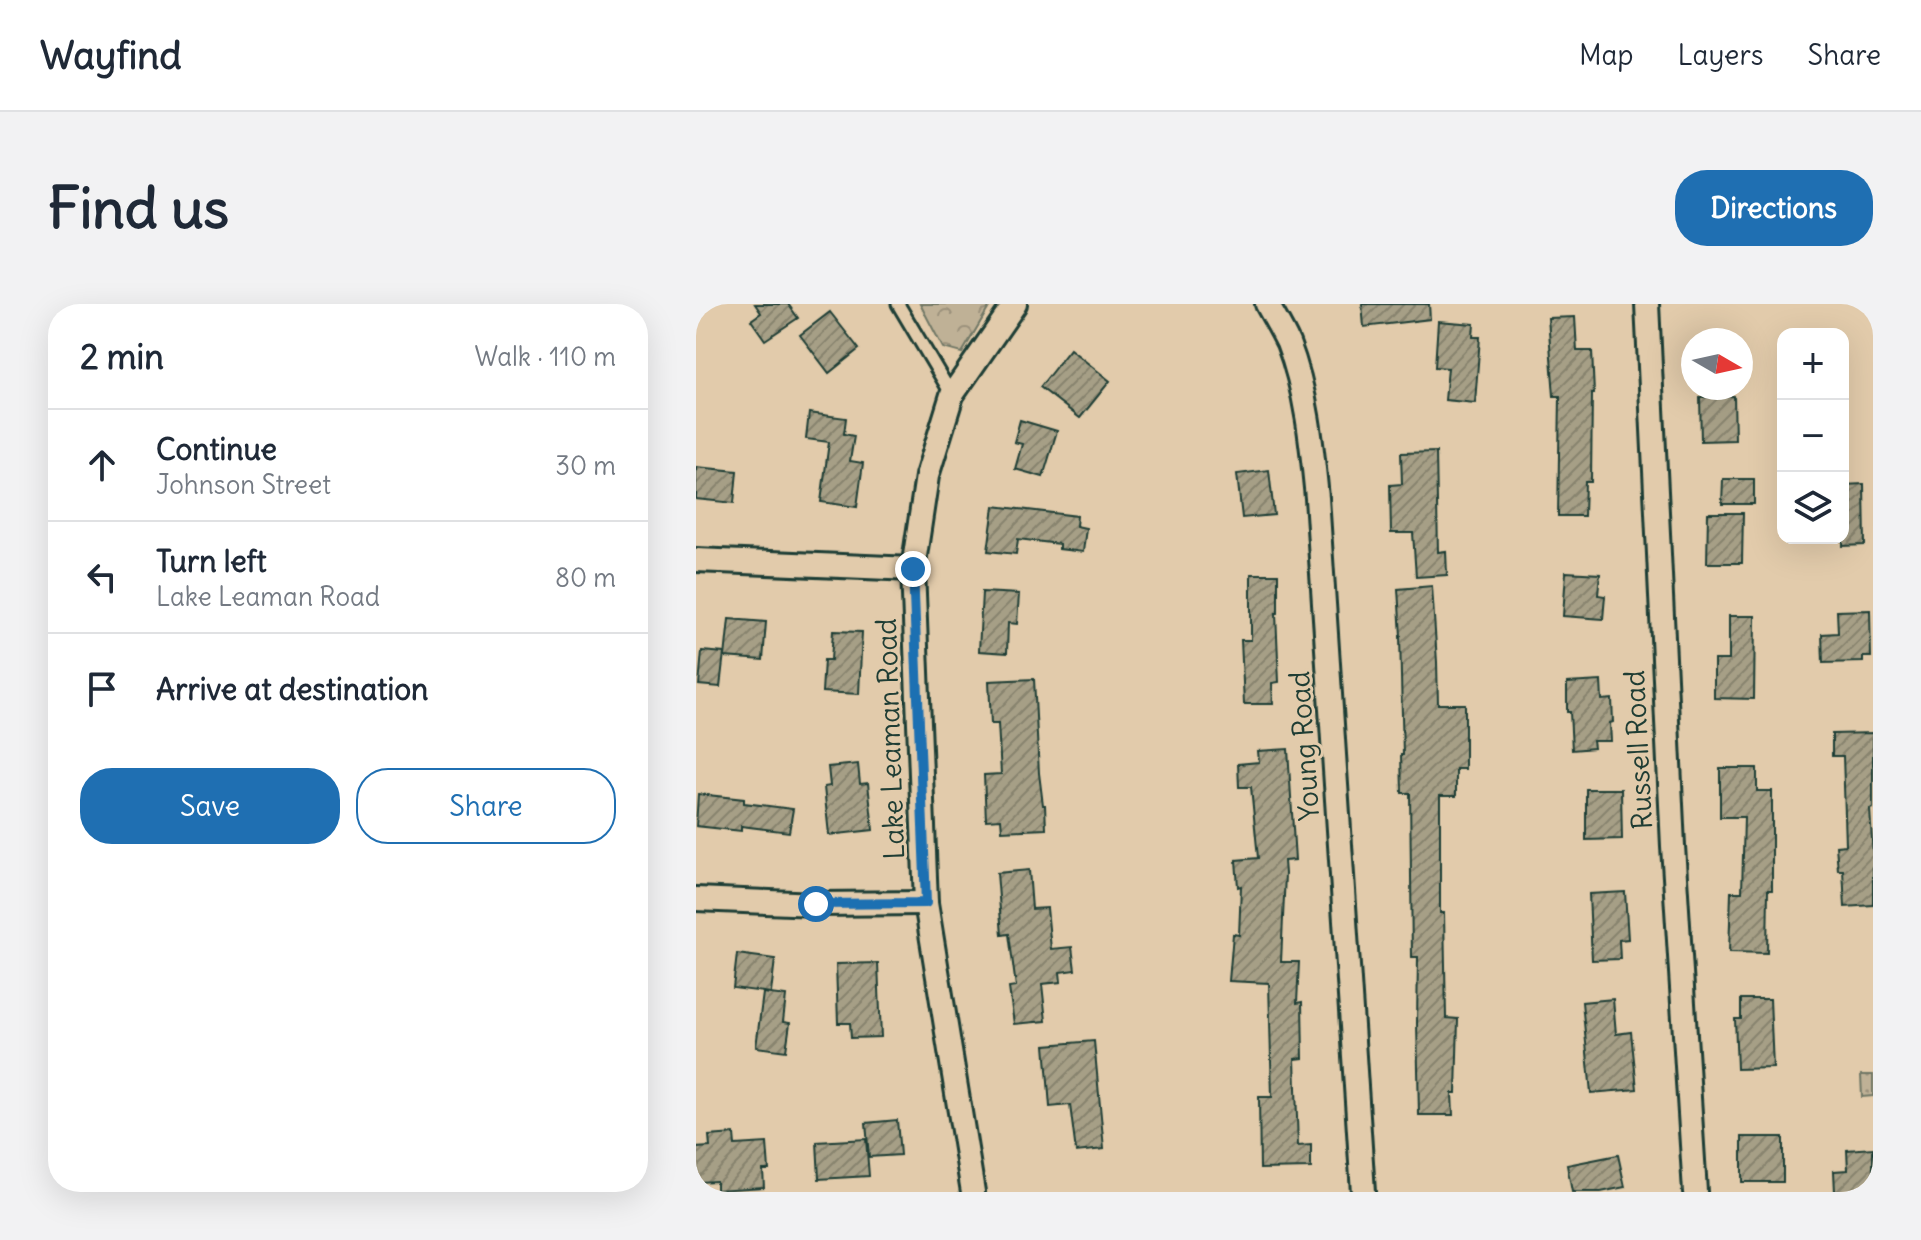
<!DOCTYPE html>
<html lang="en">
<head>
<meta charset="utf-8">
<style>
	body { margin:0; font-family:Delius,sans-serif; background:#f2f2f3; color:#1f2937 }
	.controls { position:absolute; right:24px; top:24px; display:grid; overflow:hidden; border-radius:16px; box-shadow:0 8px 32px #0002 }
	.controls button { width:72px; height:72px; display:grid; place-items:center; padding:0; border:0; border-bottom:2px solid #e0e1e3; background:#fff; color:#1f2937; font:40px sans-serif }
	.compass { position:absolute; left:985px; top:24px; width:72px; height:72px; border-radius:50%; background:#fff; box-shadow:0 8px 32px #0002; rotate:99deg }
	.stop { position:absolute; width:24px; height:24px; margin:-18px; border:6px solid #1f6fb2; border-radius:50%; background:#fff }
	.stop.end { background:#1f6fb2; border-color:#fff; box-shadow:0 2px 8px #0008 }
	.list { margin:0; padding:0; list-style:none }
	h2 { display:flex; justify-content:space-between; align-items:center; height:104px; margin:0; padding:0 32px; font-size:34px }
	h2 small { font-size:26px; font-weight:400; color:#747a83 }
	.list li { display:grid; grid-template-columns:52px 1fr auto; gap:24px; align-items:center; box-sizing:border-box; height:112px; padding:0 32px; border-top:2px solid #e0e1e3 }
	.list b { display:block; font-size:30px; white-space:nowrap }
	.list p { margin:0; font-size:26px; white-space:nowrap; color:#747a83 }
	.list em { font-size:26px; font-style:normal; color:#747a83 }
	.actions { display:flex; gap:16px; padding:24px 32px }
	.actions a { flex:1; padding:18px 0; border:2px solid #1f6fb2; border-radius:32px; text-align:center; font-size:28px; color:#1f6fb2 }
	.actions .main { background:#1f6fb2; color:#fff }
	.icon { flex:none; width:44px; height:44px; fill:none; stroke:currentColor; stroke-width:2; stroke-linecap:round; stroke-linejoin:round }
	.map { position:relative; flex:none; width:1177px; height:888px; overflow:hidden; border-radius:32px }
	header { display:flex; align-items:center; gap:48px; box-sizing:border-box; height:112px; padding:0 40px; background:#fff; border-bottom:2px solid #e0e1e3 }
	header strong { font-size:38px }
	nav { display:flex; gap:44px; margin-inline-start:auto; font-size:28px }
	.intro { display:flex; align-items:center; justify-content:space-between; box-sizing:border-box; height:192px; padding:0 48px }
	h1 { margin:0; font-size:56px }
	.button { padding:20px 36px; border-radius:32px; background:#1f6fb2; color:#fff; font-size:28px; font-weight:700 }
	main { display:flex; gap:48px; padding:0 48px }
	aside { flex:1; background:#fff; border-radius:32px; box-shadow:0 8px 32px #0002 }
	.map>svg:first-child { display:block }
	.grass { fill:url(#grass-dots); stroke:#6f7765; stroke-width:2 }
	.park { fill:url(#park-crowns); stroke:#6f7765; stroke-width:2 }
	.building { fill:url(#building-hatch); stroke:#1f3d34; stroke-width:2 }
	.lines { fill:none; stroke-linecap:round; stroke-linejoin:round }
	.lane-casing { stroke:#1f3d34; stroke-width:17 }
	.street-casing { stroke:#1f3d34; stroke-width:28 }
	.lane { stroke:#e2cbab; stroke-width:11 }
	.street { stroke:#e2cbab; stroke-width:22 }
	.route { stroke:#1f6fb2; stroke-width:10 }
	.labels { text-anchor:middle; stroke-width:6; stroke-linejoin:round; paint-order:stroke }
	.street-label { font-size:28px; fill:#1f3d34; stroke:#e2cbab }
</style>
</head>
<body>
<header>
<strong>Wayfind</strong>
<nav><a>Map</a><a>Layers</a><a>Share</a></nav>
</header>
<div class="intro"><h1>Find us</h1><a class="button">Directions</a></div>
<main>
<aside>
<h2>2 min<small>Walk · 110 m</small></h2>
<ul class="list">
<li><svg class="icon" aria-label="ahead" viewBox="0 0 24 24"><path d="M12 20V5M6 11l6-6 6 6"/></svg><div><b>Continue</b><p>Johnson Street</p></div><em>30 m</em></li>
<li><svg class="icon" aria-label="left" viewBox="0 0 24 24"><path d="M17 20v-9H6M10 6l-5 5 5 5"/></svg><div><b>Turn left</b><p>Lake Leaman Road</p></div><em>80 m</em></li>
<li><svg class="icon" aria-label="arrive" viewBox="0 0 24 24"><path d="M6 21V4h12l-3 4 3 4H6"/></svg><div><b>Arrive at destination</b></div></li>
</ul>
<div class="actions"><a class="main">Save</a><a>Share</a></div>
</aside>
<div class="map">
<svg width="1177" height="888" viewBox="0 0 1177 888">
	<defs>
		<pattern id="grass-dots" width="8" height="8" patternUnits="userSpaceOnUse" patternTransform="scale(2)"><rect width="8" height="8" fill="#bfb196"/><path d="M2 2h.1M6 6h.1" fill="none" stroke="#9b917b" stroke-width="1.8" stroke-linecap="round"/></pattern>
		<pattern id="park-crowns" width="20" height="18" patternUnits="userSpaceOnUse" patternTransform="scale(2)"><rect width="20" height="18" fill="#bfb196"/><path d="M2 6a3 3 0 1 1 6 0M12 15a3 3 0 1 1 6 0" fill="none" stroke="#9b917b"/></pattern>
		<pattern id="building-hatch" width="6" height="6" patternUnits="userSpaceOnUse" patternTransform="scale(2)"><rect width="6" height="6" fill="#a69f86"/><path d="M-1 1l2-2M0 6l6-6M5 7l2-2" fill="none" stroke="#87836e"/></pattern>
	</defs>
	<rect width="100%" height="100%" fill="#e2cbab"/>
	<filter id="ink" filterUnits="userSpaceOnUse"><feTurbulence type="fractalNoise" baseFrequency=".0125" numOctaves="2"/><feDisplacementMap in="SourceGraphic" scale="16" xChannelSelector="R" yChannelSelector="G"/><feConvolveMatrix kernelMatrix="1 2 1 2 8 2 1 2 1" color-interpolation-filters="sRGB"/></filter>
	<g filter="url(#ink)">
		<polygon class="grass" points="1165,771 1177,771 1177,792 1166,793"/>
		<polygon class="park" points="224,0 295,0 266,49 247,44"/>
		<g class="building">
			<polygon points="59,0 92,0 102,14 69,36 55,16 65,9"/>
			<polygon points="666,0 733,0 734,15 668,23"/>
			<polygon points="134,8 163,45 133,69 104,31"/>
			<polygon points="879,13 881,47 896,47 898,90 896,90 895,178 889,178 888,212 862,212 864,92 858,92 852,14"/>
			<polygon points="742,17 778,20 777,33 784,33 779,99 749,96 752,64 739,63"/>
			<polygon points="374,45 414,77 384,114 344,83"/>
			<polygon points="1038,92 1039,136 1005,137 1004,93"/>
			<polygon points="113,109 150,114 148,130 158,132 154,157 167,159 161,203 125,198 133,138 110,135"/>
			<polygon points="324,116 361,127 347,173 319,165 326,140 318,138"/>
			<polygon points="740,148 742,248 750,247 751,271 720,273 717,229 695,229 694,181 706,180 705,149"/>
			<polygon points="0,163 41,167 38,199 0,195"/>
			<polygon points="573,166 578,211 546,214 541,170"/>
			<polygon points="1027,175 1058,175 1058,200 1026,200"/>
			<polygon points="1168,180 1169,241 1147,242 1147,181"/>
			<polygon points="298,202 381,212 380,222 390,224 387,248 363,245 363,240 322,235 320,250 292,247"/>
			<polygon points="1012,209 1047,209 1046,259 1011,259"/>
			<polygon points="870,268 904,270 902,291 909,292 907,315 867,312"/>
			<polygon points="555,270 582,270 582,309 580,309 583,378 576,379 577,400 548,400 545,336 555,336"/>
			<polygon points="736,282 741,358 742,400 769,400 769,465 760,465 760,492 744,492 744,609 748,609 750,714 762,715 760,789 756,789 757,811 723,811 721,719 722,653 716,653 714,489 706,489 705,451 707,451 704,332 705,332 702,285"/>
			<polygon points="286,288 323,290 321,320 312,319 311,349 283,347"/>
			<polygon points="1174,306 1175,353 1167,353 1167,358 1127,359 1126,330 1142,329 1141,307"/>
			<polygon points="1033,312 1059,312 1058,395 1018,394 1018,356 1033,356"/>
			<polygon points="33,315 70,318 67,356 29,353"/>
			<polygon points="137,327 166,328 163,390 126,388 128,356 135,356"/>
			<polygon points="6,347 28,349 24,383 3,381"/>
			<polygon points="338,375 343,469 347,501 349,501 350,525 306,527 305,515 290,516 288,471 305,470 302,420 295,420 293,377"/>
			<polygon points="905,377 906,396 916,395 917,418 914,419 915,437 897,437 898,444 876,446 874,408 871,408 871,379"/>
			<polygon points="1177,429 1177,504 1174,505 1177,552 1177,601 1149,603 1147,566 1142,566 1140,542 1150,541 1147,452 1136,452 1136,430"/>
			<polygon points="592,445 599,556 588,557 589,570 585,658 603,658 601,699 606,698 607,754 599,755 602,842 615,841 615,864 564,865 563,793 576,793 573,679 533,677 537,630 543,631 545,582 542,583 540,556 562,554 555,483 543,483 542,460 563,458 562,447"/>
			<polygon points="162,460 164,480 172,479 177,526 133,531 128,483 134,482 132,463"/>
			<polygon points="1024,464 1061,464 1061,487 1076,487 1076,586 1072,586 1071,649 1033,648 1035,588 1046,588 1048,513 1024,513"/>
			<polygon points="890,485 925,485 926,535 890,536"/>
			<polygon points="2,490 48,495 48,499 97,505 93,528 45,522 45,527 0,522"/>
			<polygon points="333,566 336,605 351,604 355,645 376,643 379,666 364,668 365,678 346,680 350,717 318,720 313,684 320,683 313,630 306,631 301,569"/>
			<polygon points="929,588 932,635 923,636 924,655 896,656 893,590"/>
			<polygon points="41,650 79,655 75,689 37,684"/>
			<polygon points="182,659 185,733 155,734 154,719 142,719 140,660"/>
			<polygon points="67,689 90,692 87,718 94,719 90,747 60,743"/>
			<polygon points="917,695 920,730 935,728 941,785 895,789 886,698"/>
			<polygon points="1045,695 1074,695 1077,764 1041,765 1039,715 1045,715"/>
			<polygon points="398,737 408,845 380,848 374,801 354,803 349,741"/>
			<polygon points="201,816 204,851 173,853 170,819"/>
			<polygon points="38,830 39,841 71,839 73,866 67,866 68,883 20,886 20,877 2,878 0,844 14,843 13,832"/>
			<rect x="1046" y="833" width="41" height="45"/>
			<polygon points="170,835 173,872 123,875 121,838"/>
			<polygon points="1177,844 1177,888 1139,888 1138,867 1152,866 1151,846"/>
			<polygon points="922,851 929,883 905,888 876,888 871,861"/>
		</g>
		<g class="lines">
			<defs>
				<polyline id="lane" points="202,0 256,91"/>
				<g id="street">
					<path d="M571,0C578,13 586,26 592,39C611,88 616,143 621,194L667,888"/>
					<polyline points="951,0 977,542 999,888"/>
					<polyline points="0,256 217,265"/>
					<polyline points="0,595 120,600 230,599"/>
					<polyline points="277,888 230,599 217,265 231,172 256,91 319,0"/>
				</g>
			</defs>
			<use href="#lane" class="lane-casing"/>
			<use href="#street" class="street-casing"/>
			<use href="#lane" class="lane"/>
			<use href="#street" class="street"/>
		</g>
	</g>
	<g class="lines" filter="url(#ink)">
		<polyline class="route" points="120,600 230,599 217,265"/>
	</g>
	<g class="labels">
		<g class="street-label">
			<text transform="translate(194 435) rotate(-92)" y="10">Lake Leaman Road</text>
			<text transform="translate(608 442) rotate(-94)" y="10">Young Road</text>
			<text transform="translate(942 446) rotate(-93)" y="10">Russell Road</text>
		</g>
	</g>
</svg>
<div class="controls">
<button>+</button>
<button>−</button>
<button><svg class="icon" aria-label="layers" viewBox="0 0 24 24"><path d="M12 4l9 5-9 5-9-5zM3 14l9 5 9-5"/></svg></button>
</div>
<svg class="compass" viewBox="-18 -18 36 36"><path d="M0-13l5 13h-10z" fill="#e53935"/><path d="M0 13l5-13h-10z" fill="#747a83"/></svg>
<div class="stop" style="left:120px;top:600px"></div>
<div class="stop end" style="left:217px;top:265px"></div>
</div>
</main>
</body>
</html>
